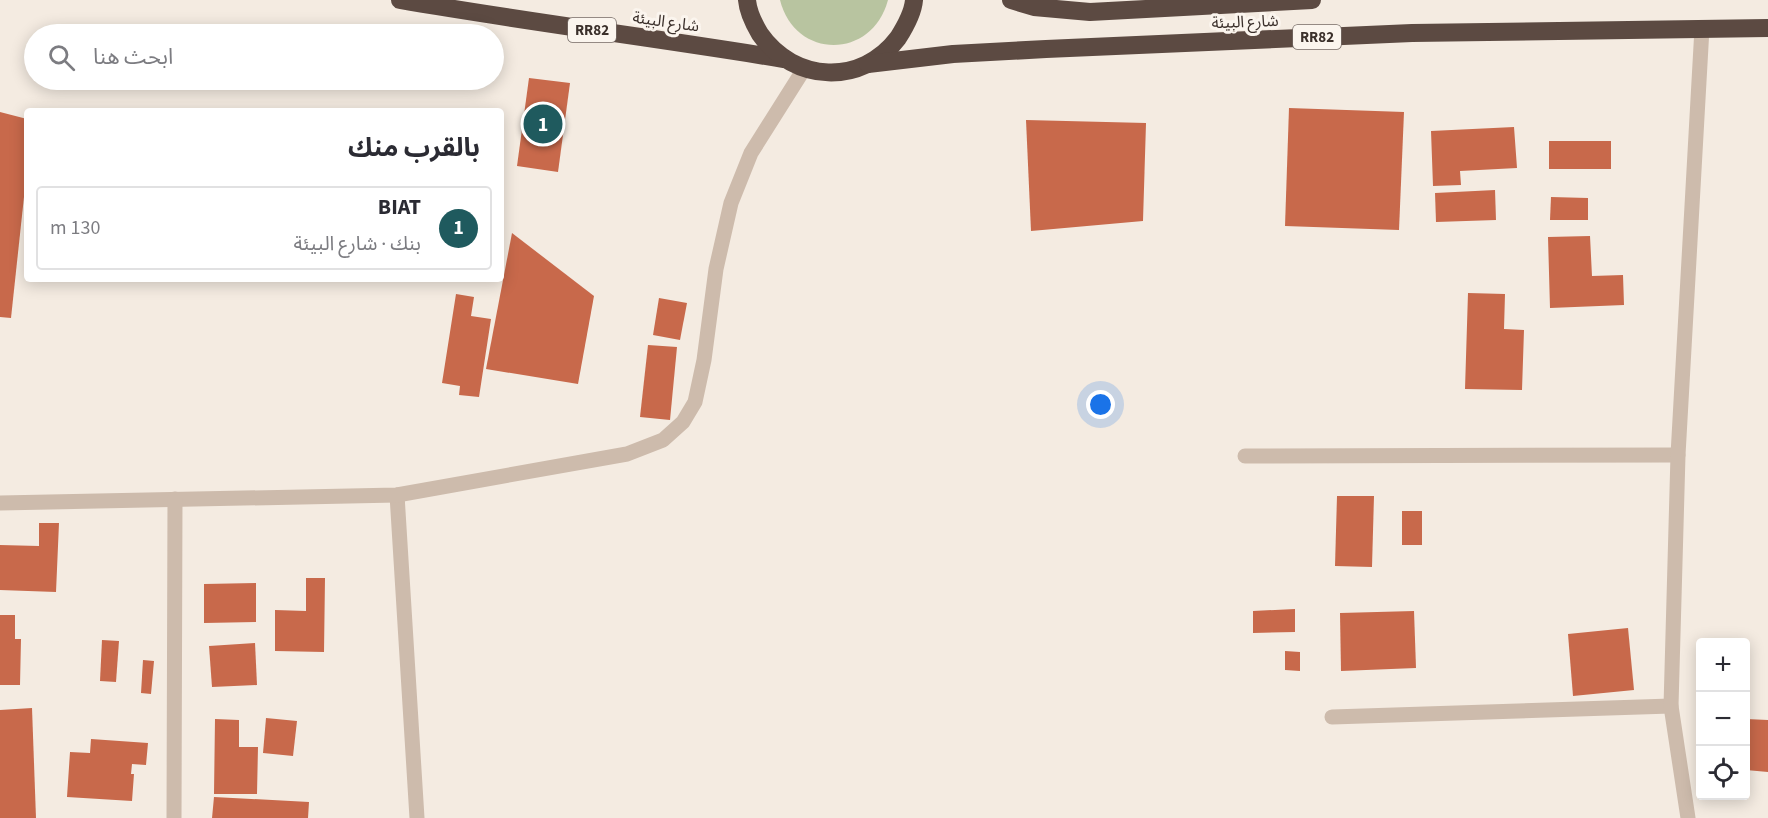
<!DOCTYPE html>
<html lang="ar">
<head>
<meta charset="utf-8">
<style>
	body { margin:0; font-family:"Source Sans 3","Noto Sans Arabic",sans-serif; background:#f7f7f7; color:#2b2b33; direction:rtl }
	.controls { position:absolute; right:18px; bottom:18px; display:grid; overflow:hidden; border-radius:6px; box-shadow:0 3px 15px #0003 }
	.controls button { width:54px; height:54px; display:grid; place-items:center; padding:0; border:0; border-bottom:2px solid #e1e1e2; background:#fff; color:#2b2b33; font:30px sans-serif }
	.you { position:absolute; left:1101px; top:405px; width:21px; height:21px; margin:-15px; border:4px solid #fff; border-radius:50%; background:#1a73e8; box-shadow:0 0 0 9px #1a73e833 }
	.badge { display:grid; place-items:center; width:39px; height:39px; border-radius:50%; background:#1f5a5e; color:#fff; font-size:20px; font-weight:700 }
	.pin { position:absolute; translate:-50% -50%; border:3px solid #fff; box-shadow:0 2px 6px #0006 }
	.list { margin:0; padding:0; list-style:none }
	h2 { display:flex; justify-content:space-between; align-items:center; height:78px; margin:0; padding:0 24px; font-size:26px }
	h2 small { font-size:20px; font-weight:400; color:#7c7c81 }
	.list li { display:grid; grid-template-columns:39px 1fr auto; gap:18px; align-items:center; box-sizing:border-box; height:84px; margin:0 12px 12px; padding:0 12px; border:2px solid #e1e1e2; border-radius:6px }
	.list b { display:block; font-size:22px; white-space:nowrap }
	.list p { margin:0; font-size:20px; white-space:nowrap; color:#7c7c81 }
	.list em { font-size:20px; font-style:normal; color:#7c7c81 }
	.icon { flex:none; width:33px; height:33px; fill:none; stroke:currentColor; stroke-width:2; stroke-linecap:round; stroke-linejoin:round }
	.map { position:relative; flex:none; width:1768px; height:818px; overflow:hidden; direction:ltr }
	.search { position:absolute; background:#fff; box-shadow:0 3px 15px #0003; left:24px; top:24px; width:480px; height:66px; display:flex; align-items:center; gap:15px; box-sizing:border-box; padding:0 21px; border-radius:33px; color:#7c7c81; font-size:22px }
	.panel { position:absolute; background:#fff; box-shadow:0 3px 15px #0003; left:24px; top:108px; width:480px; height:174px; border-radius:6px; direction:rtl }
	.map>svg:first-child { display:block }
	.green { fill:#b8c4a0 }
	.building { fill:#c8694b }
	.lines { fill:none; stroke-linecap:round; stroke-linejoin:round }
	.minor { stroke:#cdbbac; stroke-width:15 }
	.highway { stroke:#5c4a42; stroke-width:18 }
	.labels { text-anchor:middle; stroke-width:6; stroke-linejoin:round; paint-order:stroke }
	.shield { fill:#fbf5ee; stroke:#756b66; stroke-width:1.5 }
	.shield-label { font-size:15px; font-weight:bold; fill:#3b302b }
	.street-label { font-size:16px; fill:#3b302b; stroke:#fbf5ee }
</style>
</head>
<body>
<div class="map">
<svg width="1768" height="818" viewBox="0 0 1768 818">
	<rect width="100%" height="100%" fill="#f4ebe1"/>
	<path class="green" d="M780,0H888C872,60 795,60 780,0Z"/>
	<g class="building">
		<polygon points="529,78 570,83 558,172 517,166"/>
		<polygon points="1289,108 1404,112 1399,230 1285,226"/>
		<polygon points="0,112 27,119 27,169 11,318 0,317"/>
		<polygon points="1026,120 1146,123 1143,221 1031,231"/>
		<polygon points="1514,127 1517,168 1460,171 1461,185 1433,186 1431,131"/>
		<rect x="1549" y="141" width="62" height="28"/>
		<polygon points="1495,190 1496,220 1436,222 1435,193"/>
		<polygon points="1551,197 1588,198 1588,220 1550,220"/>
		<polygon points="512,233 594,296 578,384 486,369"/>
		<polygon points="1590,236 1592,276 1623,275 1624,305 1550,308 1548,237"/>
		<polygon points="1468,293 1505,294 1504,329 1524,330 1522,390 1465,389"/>
		<polygon points="456,294 474,297 471,316 491,319 479,397 459,395 460,386 442,383"/>
		<polygon points="659,298 687,303 680,340 653,335"/>
		<polygon points="648,345 677,347 670,420 640,417"/>
		<polygon points="1337,496 1374,496 1372,567 1335,566"/>
		<rect x="1402" y="511" width="20" height="34"/>
		<polygon points="39,523 59,523 56,592 0,590 0,545 39,546"/>
		<polygon points="306,578 325,578 324,652 275,651 275,610 306,611"/>
		<polygon points="256,583 256,622 204,623 204,584"/>
		<polygon points="1295,609 1295,632 1253,633 1253,611"/>
		<polygon points="1414,611 1416,668 1341,671 1340,613"/>
		<polygon points="0,615 15,615 15,639 21,639 20,685 0,685"/>
		<polygon points="1628,628 1634,690 1573,696 1568,634"/>
		<polygon points="102,640 119,641 116,682 100,681"/>
		<polygon points="255,643 257,685 212,687 209,646"/>
		<polygon points="1285,651 1300,652 1300,671 1285,670"/>
		<polygon points="143,660 154,661 151,694 141,693"/>
		<polygon points="32,708 36,818 0,818 0,710"/>
		<polygon points="266,718 297,721 293,756 263,753"/>
		<polygon points="215,719 239,720 239,747 258,747 257,794 214,794"/>
		<polygon points="1746,719 1768,720 1768,772 1746,770"/>
		<polygon points="91,739 148,743 146,765 132,764 131,774 134,774 132,801 67,797 70,752 90,753"/>
		<polygon points="214,797 309,802 308,818 212,818"/>
	</g>
	<g class="lines">
		<g class="minor">
			<polyline points="1245,456 1678,455"/>
			<polyline points="397,495 417,818"/>
			<polyline points="0,503 397,495 627,454 663,440 683,422 695,402 704,360 716,269 731,203 751,153 804,69"/>
			<polyline points="1332,717 1671,706"/>
			<polyline points="174,818 175,499"/>
			<polyline points="1688,818 1671,706 1678,455 1702,28"/>
		</g>
		<g class="highway">
			<path d="M400,0C527,22 656,38 784,59"/>
			<path d="M747,0C748,12 754,24 760,34C794,83 862,86 898,38C905,27 913,13 914,0"/>
			<polyline points="1011,0 1034,7 1090,12 1312,0"/>
			<polyline points="868,64 953,54 1046,49 1412,33 1768,28"/>
		</g>
	</g>
	<g class="labels">
		<g class="shield">
			<rect x="568" y="18" width="48" height="24" rx="4.5"/>
			<rect x="1293" y="25" width="48" height="24" rx="4.5"/>
		</g>
		<g class="shield-label">
			<text x="592" y="35">RR82</text>
			<text x="1317" y="42">RR82</text>
		</g>
		<g class="street-label">
			<text transform="translate(666 21) rotate(8)" y="6">شارع البيئة</text>
			<text transform="translate(1245 21) rotate(-2)" y="6">شارع البيئة</text>
		</g>
	</g>
</svg>
<div class="controls">
<button>+</button>
<button>−</button>
<button><svg class="icon" aria-label="locate" viewBox="0 0 24 24"><circle cx="12" cy="12" r="6"/><path d="M12 2v4M12 18v4M2 12h4M18 12h4"/></svg></button>
</div>
<div class="you"></div>
<div class="pin badge" style="left:543px;top:124px">1</div>
<div class="search"><svg class="icon" aria-label="search" viewBox="0 0 24 24"><circle cx="10" cy="10" r="6"/><path d="M15 15l6 6"/></svg>ابحث هنا</div>
<section class="panel">
<h2>بالقرب منك<small></small></h2>
<ul class="list">
<li><span class="badge">1</span><div><b>BIAT</b><p>بنك · شارع البيئة</p></div><em>130 m</em></li>
</ul>
</section>
</div>
</body>
</html>
